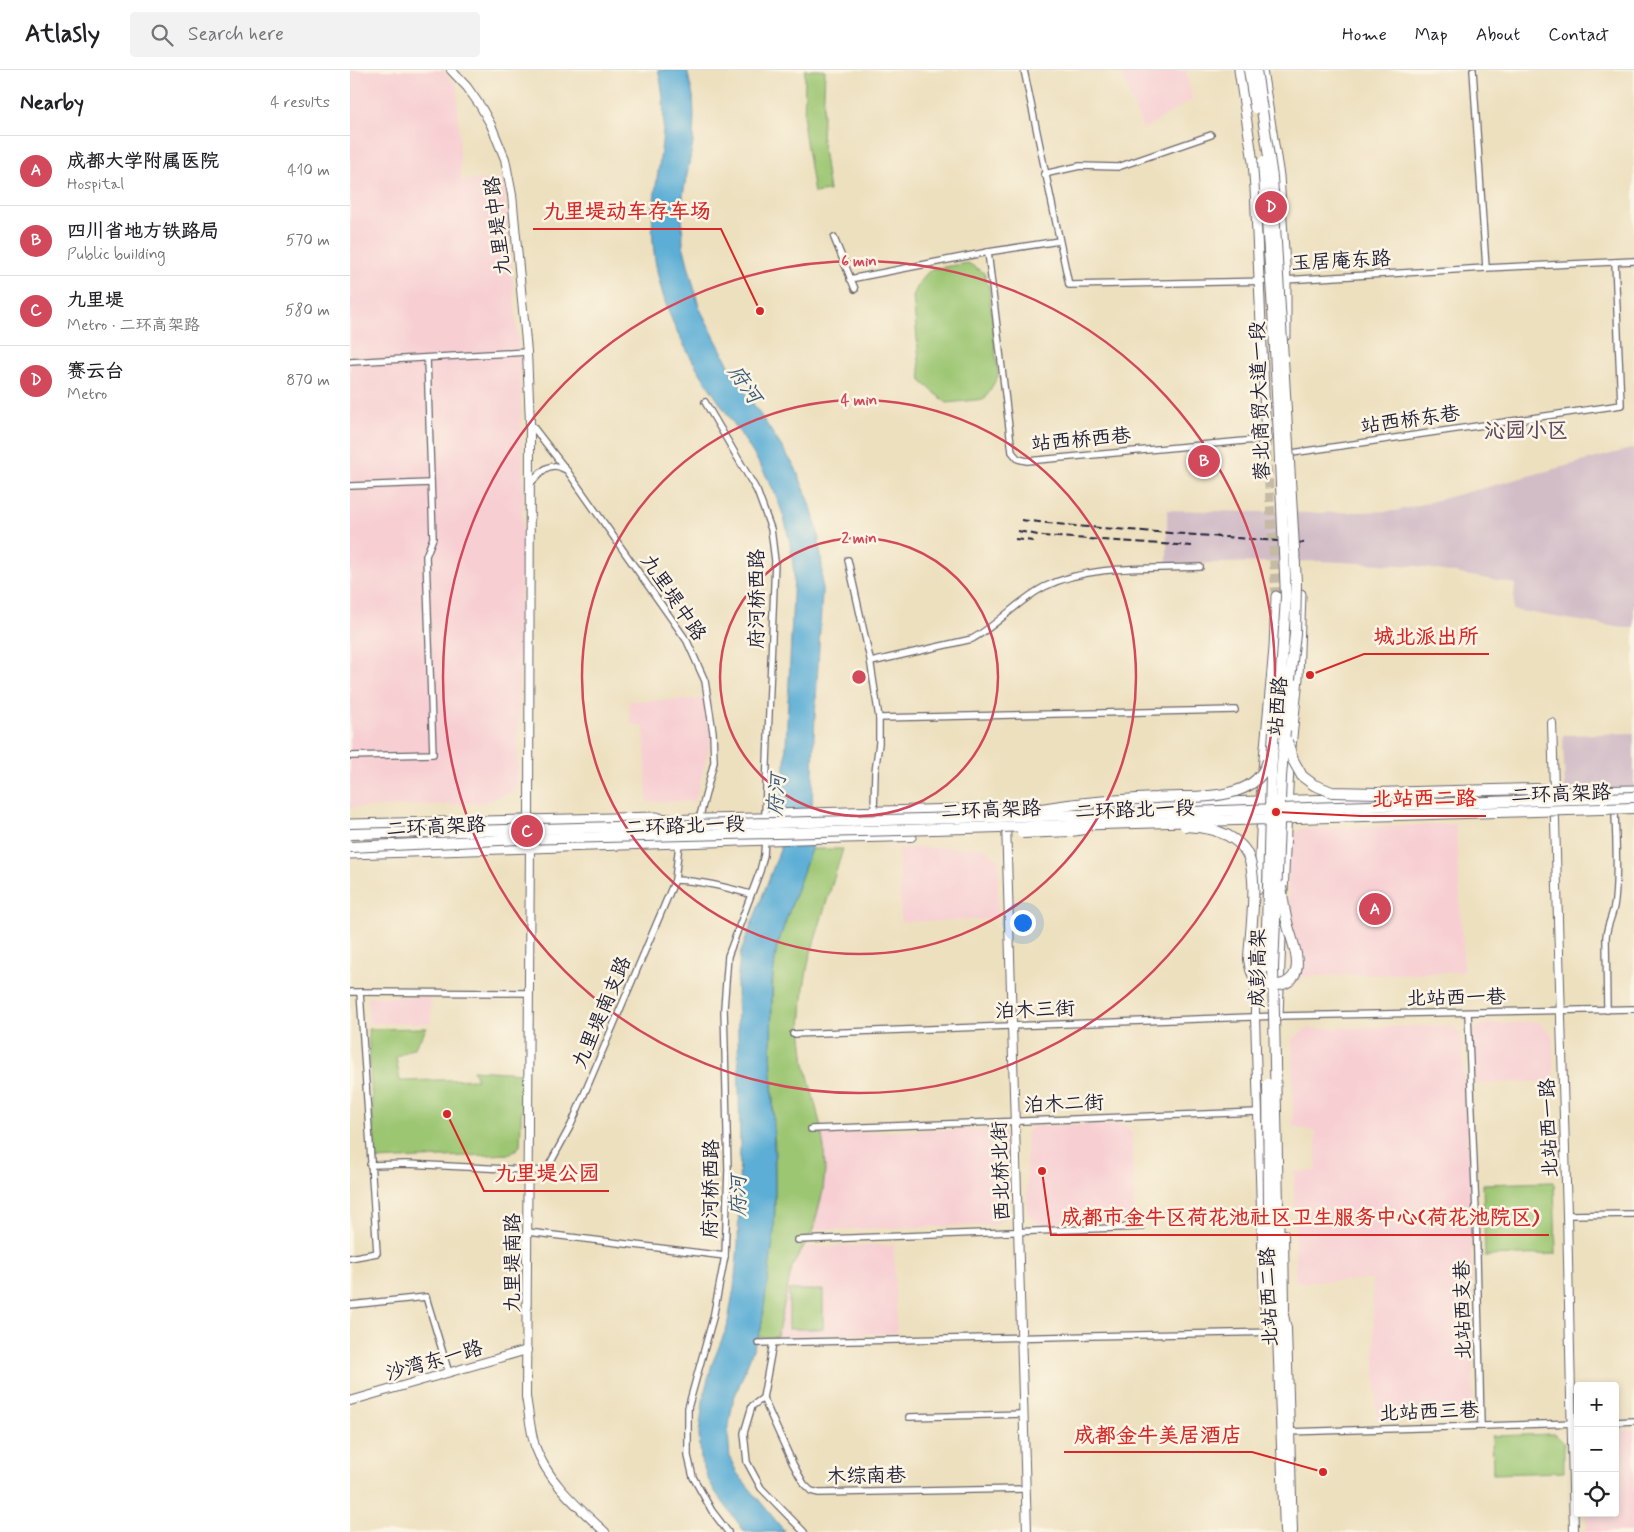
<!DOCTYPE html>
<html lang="en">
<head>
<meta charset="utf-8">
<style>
	body { margin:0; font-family:Mynerve,"LXGW WenKai TC",sans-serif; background:#f2f2f2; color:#202124 }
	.controls { position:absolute; right:15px; bottom:15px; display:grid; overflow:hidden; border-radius:5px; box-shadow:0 2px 8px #0003 }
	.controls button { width:45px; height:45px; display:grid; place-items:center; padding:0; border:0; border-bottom:1px solid #e0e0e0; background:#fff; color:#202124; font:25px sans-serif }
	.you { position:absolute; left:672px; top:852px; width:18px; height:18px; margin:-12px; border:4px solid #fff; border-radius:50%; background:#1a73e8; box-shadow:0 0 0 8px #1a73e833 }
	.badge { display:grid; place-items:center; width:32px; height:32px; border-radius:50%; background:#d1495b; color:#fff; font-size:16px; font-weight:700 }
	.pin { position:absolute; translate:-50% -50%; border:2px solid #fff; box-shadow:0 1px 5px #0006 }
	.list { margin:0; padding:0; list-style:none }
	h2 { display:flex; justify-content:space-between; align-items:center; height:65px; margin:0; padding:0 20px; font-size:21px }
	h2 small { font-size:16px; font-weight:400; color:#757577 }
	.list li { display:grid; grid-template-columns:32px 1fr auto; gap:15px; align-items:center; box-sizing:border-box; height:70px; padding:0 20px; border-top:1px solid #e0e0e0 }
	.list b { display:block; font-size:19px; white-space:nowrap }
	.list p { margin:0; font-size:16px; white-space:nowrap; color:#757577 }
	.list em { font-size:16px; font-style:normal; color:#757577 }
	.icon { flex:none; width:28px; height:28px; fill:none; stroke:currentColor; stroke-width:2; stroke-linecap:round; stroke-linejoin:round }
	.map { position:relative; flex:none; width:1284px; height:1462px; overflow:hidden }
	header { display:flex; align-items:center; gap:30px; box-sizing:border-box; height:70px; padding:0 25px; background:#fff; border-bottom:1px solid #e0e0e0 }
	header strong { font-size:24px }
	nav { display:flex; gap:28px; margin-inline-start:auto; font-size:18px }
	.search { width:350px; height:45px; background:#f2f2f2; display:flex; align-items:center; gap:12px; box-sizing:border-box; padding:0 18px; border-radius:5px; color:#757577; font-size:19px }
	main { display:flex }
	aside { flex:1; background:#fff }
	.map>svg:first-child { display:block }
	.built { fill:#f7cfd3 }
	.industrial { fill:#d2bdc7 }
	.green { fill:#9cc672; stroke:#5f7456 }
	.water { fill:#5baed6; stroke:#3e6888 }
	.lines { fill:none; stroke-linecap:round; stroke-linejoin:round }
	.secondary-tunnel { stroke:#c4baa5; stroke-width:9; stroke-dasharray:9 4.5; stroke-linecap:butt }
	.minor-casing { stroke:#696469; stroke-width:8 }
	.tertiary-casing { stroke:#696469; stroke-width:10 }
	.secondary-casing { stroke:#696469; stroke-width:11 }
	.primary-casing { stroke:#696469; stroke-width:12 }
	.trunk-casing { stroke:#696469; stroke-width:12 }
	.minor { stroke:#fff; stroke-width:5.5 }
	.tertiary { stroke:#fff; stroke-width:8 }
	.secondary { stroke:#fff; stroke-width:9 }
	.primary { stroke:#fff; stroke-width:10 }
	.trunk { stroke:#fff; stroke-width:10 }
	.rail { stroke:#22223b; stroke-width:2; stroke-dasharray:8 4; stroke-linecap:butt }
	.trunk-bridge-casing { stroke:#696469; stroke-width:12; stroke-linecap:butt }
	.trunk-bridge { stroke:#fff; stroke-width:10 }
	.ring { fill:none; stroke:#d1495b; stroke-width:2.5 }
	.labels { text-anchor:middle; stroke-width:5; stroke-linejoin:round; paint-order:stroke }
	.street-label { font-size:20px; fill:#22223b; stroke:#fcf5e5 }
	.water-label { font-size:21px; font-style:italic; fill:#395a79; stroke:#fcf5e5 }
	.neighbourhood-label { font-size:21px; font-weight:bold; fill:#5d4c66; stroke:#fcf5e5 }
	.centre { fill:#d1495b; stroke:#fcf5e5; stroke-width:2.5 }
	.ring-label { font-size:15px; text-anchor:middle; font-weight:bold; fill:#d1495b; stroke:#fcf5e5; stroke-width:5; stroke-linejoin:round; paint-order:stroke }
	.leader { fill:none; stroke:#d62828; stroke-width:2 }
	.callout-dot { fill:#d62828; stroke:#fcf5e5; stroke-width:2 }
	.callout-label { font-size:21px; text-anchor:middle; font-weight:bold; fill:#d62828; stroke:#fcf5e5; stroke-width:5; stroke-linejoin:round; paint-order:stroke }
</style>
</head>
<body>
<header>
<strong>Atlasly</strong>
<div class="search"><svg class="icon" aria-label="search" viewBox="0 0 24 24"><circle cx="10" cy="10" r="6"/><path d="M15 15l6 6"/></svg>Search here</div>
<nav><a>Home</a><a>Map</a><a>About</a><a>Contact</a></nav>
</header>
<main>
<aside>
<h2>Nearby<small>4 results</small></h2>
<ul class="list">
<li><span class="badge">A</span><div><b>成都大学附属医院</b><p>Hospital</p></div><em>410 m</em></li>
<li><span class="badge">B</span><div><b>四川省地方铁路局</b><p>Public building</p></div><em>570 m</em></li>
<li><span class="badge">C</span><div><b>九里堤</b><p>Metro · 二环高架路</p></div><em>580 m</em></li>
<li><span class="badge">D</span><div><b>赛云台</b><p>Metro</p></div><em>870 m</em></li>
</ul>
</aside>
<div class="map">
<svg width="1284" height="1462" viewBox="0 0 1284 1462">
	<rect width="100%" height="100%" fill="#fcf5e5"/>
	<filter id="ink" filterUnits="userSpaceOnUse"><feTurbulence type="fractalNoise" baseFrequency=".02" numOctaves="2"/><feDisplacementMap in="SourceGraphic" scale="10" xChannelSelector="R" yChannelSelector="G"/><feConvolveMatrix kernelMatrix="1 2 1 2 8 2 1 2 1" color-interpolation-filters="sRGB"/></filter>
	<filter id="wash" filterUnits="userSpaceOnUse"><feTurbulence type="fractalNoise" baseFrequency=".0096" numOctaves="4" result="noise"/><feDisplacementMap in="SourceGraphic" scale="20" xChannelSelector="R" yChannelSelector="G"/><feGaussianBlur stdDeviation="1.12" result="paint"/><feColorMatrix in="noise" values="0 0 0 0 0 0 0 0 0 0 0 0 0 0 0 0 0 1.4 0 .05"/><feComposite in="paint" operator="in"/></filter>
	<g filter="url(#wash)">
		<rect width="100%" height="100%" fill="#ede0bf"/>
		<g class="built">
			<polygon points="0,0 92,0 107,16 111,110 154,109 170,295 173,420 167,719 136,733 0,738"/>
			<polygon points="770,0 836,0 842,29 793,60"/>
			<polygon points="354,629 361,669 345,731 297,732 294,657 280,653 279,631"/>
			<polygon points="1106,754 1114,902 940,907 937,776 950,759"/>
			<polygon points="633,777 649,790 648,849 551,852 548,778"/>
			<rect x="18" y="927" width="63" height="26"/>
			<polygon points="1189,952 1202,965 1204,1011 1124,1014 1122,962 1132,954"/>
			<polygon points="1101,955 1111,964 1120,1089 1123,1331 1120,1347 1027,1349 1022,1210 945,1212 944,1101 966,1101 966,1062 943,1056 942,970 955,959"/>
			<polygon points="774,1054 782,1062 784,1142 776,1151 689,1154 677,1143 676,1063 683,1056"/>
			<polygon points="649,1059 657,1066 658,1144 646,1155 463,1160 473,1121 475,1101 471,1063"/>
			<polygon points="544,1175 547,1263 427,1267 442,1197 453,1177"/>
			<polygon points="1265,1360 1284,1360 1284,1462 1237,1462 1236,1443 1265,1443"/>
		</g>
		<g class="industrial">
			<polygon points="1284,378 1284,558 1273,558 1163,540 1165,514 1066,496 971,491 817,494 817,440 964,443 1046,441"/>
			<polygon points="1284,663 1284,718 1215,719 1213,665"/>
		</g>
		<g class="green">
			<polygon points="455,0 475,0 472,71 479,121 464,123 454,59"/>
			<polygon points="618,193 634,203 639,218 648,306 635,329 597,333 571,311 563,226 570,211 581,199"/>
			<polygon points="461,779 493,779 459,889 454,917 451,957 455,994 470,1053 474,1078 475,1101 473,1121 463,1160 442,1197 427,1267 408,1267 411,1259 425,1143 425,1082 421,976 423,902 427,876"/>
			<polygon points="77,958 65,977 46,987 50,1011 127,1009 123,1000 173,1003 170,1076 161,1084 25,1090 18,959"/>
			<polygon points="1204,1112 1206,1184 1135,1186 1133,1114"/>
			<rect x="439" y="1220" width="34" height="39"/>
			<polygon points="1205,1364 1214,1373 1214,1402 1143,1404 1142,1366"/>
		</g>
		<path class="water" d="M308,0H337L343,26L344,44L343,73L333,125L332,148L333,175L349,237L384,305L445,397L460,433L468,463L472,495V523L464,666L461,779L427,876L422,913L421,976L425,1114L424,1164L411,1259L383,1331L378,1362L380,1388L387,1403L435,1462H395L366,1423L358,1409L351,1389L349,1364L354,1324L362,1294L377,1257L384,1217L388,1175L390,1073L387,914L390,884L430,780V728L434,718L444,504C441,472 435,442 420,413C386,347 330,291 311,218C304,192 301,166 303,139C308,92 321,47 308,0Z"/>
	</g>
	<g filter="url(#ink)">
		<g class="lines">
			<polyline class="secondary-tunnel" points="916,369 926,526"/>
			<defs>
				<g id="minor">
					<polyline points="674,0 719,215 922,211"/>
					<polyline points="1123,0 1136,198"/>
					<polyline points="694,104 730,96 768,97 861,65"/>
					<polyline points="484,168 505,219"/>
					<polyline points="638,182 662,382 668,389 677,391 916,369"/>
					<polyline points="500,209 638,182 709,171"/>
					<polyline points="934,210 1136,198 1284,191"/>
					<polyline points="0,292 177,282"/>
					<polyline points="355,332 407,421 421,459 425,491 415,744"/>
					<polyline points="180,353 218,402 337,571 355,611 363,662 364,692 350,746"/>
					<polyline points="942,383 1271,335 1265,192"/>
					<path d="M180,414C190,403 199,390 214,399"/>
					<polyline points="0,416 81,413"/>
					<polyline points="498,490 520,589 529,648 529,673 525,702 524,741"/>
					<path d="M521,592L622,569C648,555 667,531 694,517C741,494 799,499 850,497"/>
					<polyline points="529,648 885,640"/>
					<polyline points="0,686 83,684 76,486 83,468 77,288"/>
					<path d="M325,810C352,811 375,817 400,824"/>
					<polyline points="0,922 179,923"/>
					<path d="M1257,940L1256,867C1257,854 1264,844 1265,830C1268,801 1266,771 1265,743"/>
					<polyline points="1118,943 1126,1143 1131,1356"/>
					<polyline points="443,964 928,946 1284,939"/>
					<polyline points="461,1059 908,1042"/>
					<polyline points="20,1095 57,1094 196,1101 221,1055 325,810 329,774"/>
					<polyline points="1217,1145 1284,1144"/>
					<polyline points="178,1162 375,1186"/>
					<polyline points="448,1170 791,1157"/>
					<polyline points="0,1188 27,1183 10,922"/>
					<polyline points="0,1235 76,1227 99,1303"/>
					<polyline points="408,1273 928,1262"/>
					<polyline points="423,1273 413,1328 402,1336 394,1363 397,1392 411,1418 454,1462"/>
					<polyline points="413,1328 443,1394 454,1414 461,1421 469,1423 676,1419"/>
					<polyline points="559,1347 674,1344"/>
					<polyline points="1265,1352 1284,1351"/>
					<polyline points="937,1362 1228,1353"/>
					<polyline points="378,1462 362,1441 343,1407 338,1386 338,1338 363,1248 375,1186 378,1100 374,938 378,886 410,801 414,785 415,769"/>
				</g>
				<g id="tertiary">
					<polyline points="101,0 117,17 131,37 141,55 155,89 162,125 177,282 180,353 179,754"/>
					<polyline points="1202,653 1217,1145 1224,1462"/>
					<polyline points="656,752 677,1462"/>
					<path d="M180,773L176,1327C179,1343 180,1360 185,1376C198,1412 228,1437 255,1462"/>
					<polyline points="908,820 911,752"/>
					<polyline points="905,874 905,947 914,1235 924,1255"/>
					<polyline points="934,1164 935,1240"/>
					<polyline points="0,1331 177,1280"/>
				</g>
				<g id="secondary">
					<polyline points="889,0 903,92 905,118 916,369"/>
					<polyline points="912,0 929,106 936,210 936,265"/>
					<polyline points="1232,721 1284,720"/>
					<polyline points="759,735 1064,727"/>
					<polyline points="911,738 912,711 924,578 926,526"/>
					<polyline points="422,744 687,737"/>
					<polyline points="0,754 307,747"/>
					<polyline points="0,784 479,768"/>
					<polyline points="933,823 939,697 948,608 951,524"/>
					<polyline points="928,946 932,841"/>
				</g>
				<g id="primary">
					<polyline points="936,1259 942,1462"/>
					<polyline points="928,1262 935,1462"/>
				</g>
				<g id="trunk">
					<polyline points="935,660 940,609"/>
					<polyline points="924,661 931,605"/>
					<polyline points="300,748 326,750 430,748"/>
					<polyline points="474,768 561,766"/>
					<polyline points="919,1137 922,1231 928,1262"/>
					<polyline points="928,1137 930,1231 936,1259"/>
				</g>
			</defs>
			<use href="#minor" class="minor-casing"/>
			<use href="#tertiary" class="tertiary-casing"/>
			<use href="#secondary" class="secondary-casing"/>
			<use href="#primary" class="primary-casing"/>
			<use href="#trunk" class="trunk-casing"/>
			<use href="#minor" class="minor"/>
			<use href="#tertiary" class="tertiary"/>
			<use href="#secondary" class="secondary"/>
			<use href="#primary" class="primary"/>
			<use href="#trunk" class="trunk"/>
			<g class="rail">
				<polyline points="671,450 725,456 955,473"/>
				<polyline points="668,461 693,466 842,476"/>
				<polyline points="665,469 683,471"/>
			</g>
			<defs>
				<g id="trunk-bridge">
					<polyline points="899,0 905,38"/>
					<polyline points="906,0 922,107 931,255 946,512 945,564 940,609"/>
					<polyline points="913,92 924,256 936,527 931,605"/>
					<polyline points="937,671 943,690 952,706 964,715 982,722 1027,723 1186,719 1239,724"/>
					<path d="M680,741C722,733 764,730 806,728C832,726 861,729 886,721C902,716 913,706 918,691"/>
					<path d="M835,756C846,757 859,757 869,762C879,765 891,773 896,782C910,805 900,862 899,889C900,896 901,904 907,910C919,919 941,917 946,901C950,886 940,866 937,852C934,840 933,829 931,817"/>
					<polyline points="672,763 721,761 735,759"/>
					<polyline points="0,764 841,742 1284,727"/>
					<polyline points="0,777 170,769 551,760 1284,738"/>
					<polyline points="916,897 921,704 924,661"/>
					<polyline points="918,1014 919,1137"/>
					<polyline points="928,1137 923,898 931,707 935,660"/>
				</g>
			</defs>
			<use href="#trunk-bridge" class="trunk-bridge-casing"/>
			<use href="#trunk-bridge" class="trunk-bridge"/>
		</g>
	</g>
	<g class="ring">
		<circle cx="509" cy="607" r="139"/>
		<circle cx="509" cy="607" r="277"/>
		<circle cx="509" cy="607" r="416"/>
	</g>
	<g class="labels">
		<g class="street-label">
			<text transform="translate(147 156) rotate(-97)" y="7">九里堤中路</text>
			<text transform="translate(991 190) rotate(-3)" y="7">玉居庵东路</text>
			<text transform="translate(909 331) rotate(-92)" y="7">蓉北商贸大道一段</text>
			<text transform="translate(1060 349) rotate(-8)" y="7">站西桥东巷</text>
			<text transform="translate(731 369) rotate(-5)" y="7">站西桥西巷</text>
			<text transform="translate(324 527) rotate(56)" y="7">九里堤中路</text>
			<text transform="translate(406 529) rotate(-90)" y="7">府河桥西路</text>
			<text transform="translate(927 636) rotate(-85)" y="7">站西路</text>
			<text transform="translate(1211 723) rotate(-2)" y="7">二环高架路</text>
			<text transform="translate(641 739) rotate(-2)" y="7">二环高架路</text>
			<text transform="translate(785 739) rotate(-2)" y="7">二环路北一段</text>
			<text transform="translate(335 755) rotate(-2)" y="7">二环路北一段</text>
			<text transform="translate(86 756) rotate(-3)" y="7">二环高架路</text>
			<text transform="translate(907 898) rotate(-89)" y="7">成彭高架</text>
			<text transform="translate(1106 927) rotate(-1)" y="7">北站西一巷</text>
			<text transform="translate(685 939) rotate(-2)" y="7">泊木三街</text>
			<text transform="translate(251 942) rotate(-67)" y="7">九里堤南支路</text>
			<text transform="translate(714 1033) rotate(-2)" y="7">泊木二街</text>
			<text transform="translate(1198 1058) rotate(-92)" y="7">北站西一路</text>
			<text transform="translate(650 1101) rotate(-92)" y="7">西北桥北街</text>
			<text transform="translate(360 1119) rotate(-89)" y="7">府河桥西路</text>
			<text transform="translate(162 1193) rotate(-90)" y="7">九里堤南路</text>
			<text transform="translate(918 1227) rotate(-92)" y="7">北站西二路</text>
			<text transform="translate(1112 1240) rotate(-91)" y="7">北站西支巷</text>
			<text transform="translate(84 1290) rotate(-16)" y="7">沙湾东一路</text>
			<text transform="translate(1079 1341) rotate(-2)" y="7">北站西三巷</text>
			<text transform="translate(516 1405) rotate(-1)" y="7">木综南巷</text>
		</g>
		<g class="water-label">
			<text transform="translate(395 314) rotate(55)" y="7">府河</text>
			<text transform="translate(426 725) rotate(-85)" y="7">府河</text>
			<text transform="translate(388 1126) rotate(-90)" y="7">府河</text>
		</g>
		<g class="neighbourhood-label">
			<text x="1176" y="367">沁园小区</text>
		</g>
	</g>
	<circle cx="509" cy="607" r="8" class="centre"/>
	<g class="ring-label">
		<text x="509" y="196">6 min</text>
		<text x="509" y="335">4 min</text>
		<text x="509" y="473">2 min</text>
	</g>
	<path class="leader" d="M410 241L371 159H183M960 605L1014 584H1139M926 742L1011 746H1136M97 1044L134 1121H259M692 1101L701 1165H1199M973 1402L902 1382H714"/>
	<g class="callout-dot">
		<circle cx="410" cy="241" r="5"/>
		<circle cx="960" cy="605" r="5"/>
		<circle cx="926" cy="742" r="5"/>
		<circle cx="97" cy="1044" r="5"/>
		<circle cx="692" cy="1101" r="5"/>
		<circle cx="973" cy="1402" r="5"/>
	</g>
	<g class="callout-label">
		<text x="277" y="148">九里堤动车存车场</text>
		<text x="1076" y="573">城北派出所</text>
		<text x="1074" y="735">北站西二路</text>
		<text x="197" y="1110">九里堤公园</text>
		<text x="950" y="1154">成都市金牛区荷花池社区卫生服务中心(荷花池院区)</text>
		<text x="808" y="1372">成都金牛美居酒店</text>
	</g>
</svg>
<div class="controls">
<button>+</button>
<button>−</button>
<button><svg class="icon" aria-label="locate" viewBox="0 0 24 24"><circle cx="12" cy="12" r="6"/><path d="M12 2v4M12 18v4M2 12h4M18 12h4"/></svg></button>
</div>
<div class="you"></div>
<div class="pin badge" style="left:1025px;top:839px">A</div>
<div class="pin badge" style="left:854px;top:391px">B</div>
<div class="pin badge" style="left:177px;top:761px">C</div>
<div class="pin badge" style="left:921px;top:137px">D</div>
</div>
</main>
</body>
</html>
